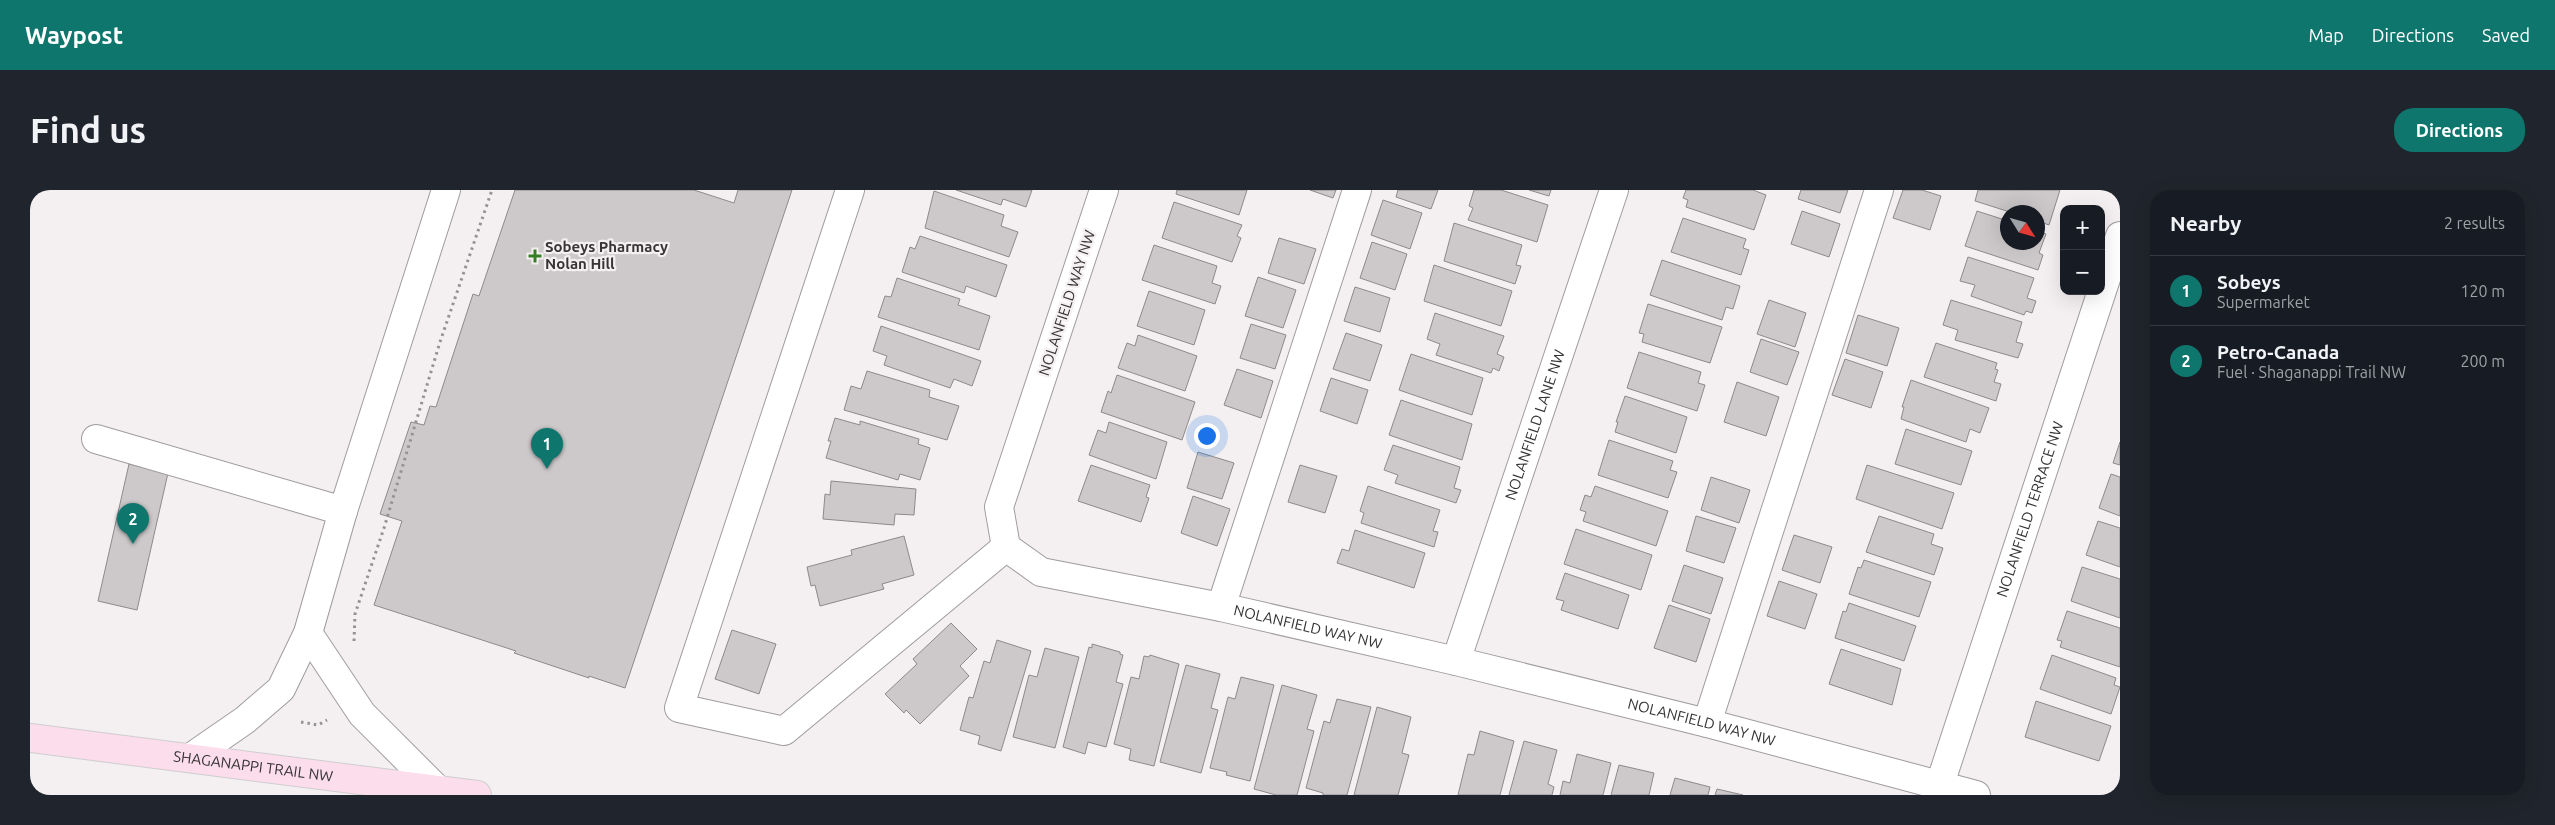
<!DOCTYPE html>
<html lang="en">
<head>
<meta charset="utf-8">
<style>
	body { margin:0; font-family:Ubuntu,sans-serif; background:#20242c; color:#f1f3f6 }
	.controls { position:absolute; right:15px; top:15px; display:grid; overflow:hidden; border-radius:10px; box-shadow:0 5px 20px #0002 }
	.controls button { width:45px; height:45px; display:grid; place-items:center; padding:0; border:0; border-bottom:1px solid #363941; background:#171b24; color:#f1f3f6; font:25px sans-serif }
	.compass { position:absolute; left:1970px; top:15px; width:45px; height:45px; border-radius:50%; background:#171b24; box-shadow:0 5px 20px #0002; rotate:127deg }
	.you { position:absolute; left:1176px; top:245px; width:18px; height:18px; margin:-12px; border:4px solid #fff; border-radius:50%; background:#1a73e8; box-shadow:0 0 0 8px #1a73e833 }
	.badge { display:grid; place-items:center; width:32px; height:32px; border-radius:50%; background:#0f766e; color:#fff; font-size:16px; font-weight:700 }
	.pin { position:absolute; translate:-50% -41px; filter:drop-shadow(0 1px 2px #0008) }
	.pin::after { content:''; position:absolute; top:26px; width:18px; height:15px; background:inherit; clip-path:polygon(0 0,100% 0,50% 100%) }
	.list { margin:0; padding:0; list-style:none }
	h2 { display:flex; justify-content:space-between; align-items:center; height:65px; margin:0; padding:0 20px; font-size:21px }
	h2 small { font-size:16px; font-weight:400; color:#9ea1a6 }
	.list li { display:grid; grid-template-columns:32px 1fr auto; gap:15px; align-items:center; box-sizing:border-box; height:70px; padding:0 20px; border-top:1px solid #363941 }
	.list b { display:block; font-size:19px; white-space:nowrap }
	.list p { margin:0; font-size:16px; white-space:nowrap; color:#9ea1a6 }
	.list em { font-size:16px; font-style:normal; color:#9ea1a6 }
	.map { position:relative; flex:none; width:2090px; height:605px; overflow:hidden; border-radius:20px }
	header { display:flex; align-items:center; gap:30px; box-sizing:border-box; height:70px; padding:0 25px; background:#0f766e; color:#fff }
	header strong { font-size:24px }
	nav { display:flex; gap:28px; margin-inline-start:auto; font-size:18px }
	.intro { display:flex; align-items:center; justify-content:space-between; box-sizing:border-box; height:120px; padding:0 30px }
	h1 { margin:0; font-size:35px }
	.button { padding:12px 22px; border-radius:20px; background:#0f766e; color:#fff; font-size:18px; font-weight:700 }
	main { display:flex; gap:30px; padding:0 30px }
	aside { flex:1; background:#171b24; border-radius:20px; box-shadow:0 5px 20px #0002 }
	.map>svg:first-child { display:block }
	.building { fill:#cdc9cb; stroke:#8d8a8b }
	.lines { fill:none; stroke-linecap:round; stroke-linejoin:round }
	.minor-casing { stroke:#9f9c9d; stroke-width:30 }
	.major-casing { stroke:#cfcecf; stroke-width:30 }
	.path { stroke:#969294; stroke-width:3; stroke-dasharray:2.5 4; stroke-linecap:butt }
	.minor { stroke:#fff; stroke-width:28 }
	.major { stroke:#fbddeb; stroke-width:28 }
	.poi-dot { fill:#347e25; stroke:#f4eff1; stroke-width:2 }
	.labels { text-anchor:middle; stroke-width:4.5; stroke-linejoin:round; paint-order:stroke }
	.poi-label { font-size:15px; font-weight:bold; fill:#363435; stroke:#f4eff1; text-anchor:start }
	.street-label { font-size:15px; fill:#363435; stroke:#f4eff1 }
</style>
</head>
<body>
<header>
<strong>Waypost</strong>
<nav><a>Map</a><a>Directions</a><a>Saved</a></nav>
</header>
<div class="intro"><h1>Find us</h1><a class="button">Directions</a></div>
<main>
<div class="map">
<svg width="2090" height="605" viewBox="0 0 2090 605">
	<rect width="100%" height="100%" fill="#f4eff1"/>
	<g class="building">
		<polygon points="485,0 664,0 704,13 708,0 762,0 595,498 559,486 559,488 484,463 486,461 344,415 372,331 350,324 381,232 394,235 400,216 406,217 443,104 449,106"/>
		<polygon points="926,0 1002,0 996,17 973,9 971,15"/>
		<polygon points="1147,0 1217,0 1209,25 1146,4"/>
		<polygon points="1280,0 1306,0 1303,8"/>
		<polygon points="1368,0 1408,0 1401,19 1366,7"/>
		<polygon points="1444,0 1471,0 1518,15 1507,52 1438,30 1443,18 1439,16"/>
		<polygon points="1499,0 1521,0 1519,6"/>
		<polygon points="1656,0 1723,0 1736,5 1724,40 1656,17 1658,10 1653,8"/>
		<polygon points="1771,0 1818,0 1810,23 1768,9"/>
		<polygon points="1873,0 1892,0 1911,6 1900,40 1863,28"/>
		<polygon points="1948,0 2030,0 2019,35 2008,31 2008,22 1980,22 1945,11"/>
		<polygon points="904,1 974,25 971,36 988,42 979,67 895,38"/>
		<polygon points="1353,10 1392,23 1380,59 1341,45"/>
		<polygon points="1144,12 1212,35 1207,46 1211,48 1202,72 1132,48"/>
		<polygon points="1772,21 1810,34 1799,67 1761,54"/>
		<polygon points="1947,21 1978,31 1978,52 2008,52 2008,41 2016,44 2009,63 2013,65 2008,80 1935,56"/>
		<polygon points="1653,28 1716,49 1713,58 1719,60 1711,85 1641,62"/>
		<polygon points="1424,33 1492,55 1486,75 1491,76 1485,94 1414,71"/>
		<polygon points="890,46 977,75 966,107 936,96 934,103 872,82 880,57 885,59"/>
		<polygon points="1249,48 1286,59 1274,94 1238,83"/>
		<polygon points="1342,52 1377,64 1365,100 1330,88"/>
		<polygon points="1124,55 1187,76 1182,93 1191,96 1185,114 1112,90"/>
		<polygon points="1938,67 2004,88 1997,108 2006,111 2002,123 1996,121 1994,125 1941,106 1945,95 1930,91"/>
		<polygon points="1632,70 1710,96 1703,119 1696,117 1692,130 1620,105"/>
		<polygon points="1404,75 1482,101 1471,136 1394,111"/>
		<polygon points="1228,87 1266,100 1253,138 1215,126"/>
		<polygon points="867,88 930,109 928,115 960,126 949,160 848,127 855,106 861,107"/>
		<polygon points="1325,97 1360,108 1350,142 1314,131"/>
		<polygon points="1119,101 1175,120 1164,155 1107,136"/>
		<polygon points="1739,110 1776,123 1765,157 1727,144"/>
		<polygon points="1921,110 1992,132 1986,152 1993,154 1988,168 1925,150 1928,140 1913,135"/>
		<polygon points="1618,114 1692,137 1680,173 1612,152 1614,144 1609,143"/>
		<polygon points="1405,123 1474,146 1467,164 1474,167 1469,181 1463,178 1461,183 1406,165 1410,154 1397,149"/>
		<polygon points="1828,125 1869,138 1857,176 1816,163"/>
		<polygon points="1221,134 1256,145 1245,179 1210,168"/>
		<polygon points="851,136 951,171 942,196 924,189 920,198 854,175 857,166 843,161"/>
		<polygon points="1316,143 1352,155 1340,191 1303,179"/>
		<polygon points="1108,145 1167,166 1155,201 1088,178 1097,153 1105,156"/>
		<polygon points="1731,149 1769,162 1757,195 1720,182"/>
		<polygon points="1906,153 1967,173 1965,179 1968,180 1964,192 1971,194 1966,211 1894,187"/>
		<polygon points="1609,162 1671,182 1668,193 1675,195 1667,221 1597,198"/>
		<polygon points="1381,164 1453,188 1442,225 1369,200"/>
		<polygon points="1815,169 1853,182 1841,218 1802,205"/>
		<polygon points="1207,179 1243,191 1231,228 1194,215"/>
		<polygon points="837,181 900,200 899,207 929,216 917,250 814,220 821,196 831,199"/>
		<polygon points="1087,185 1165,212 1152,250 1071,222 1078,201 1081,203"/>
		<polygon points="1301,188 1338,200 1327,234 1290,221"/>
		<polygon points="1881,190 1959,218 1950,243 1940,239 1936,252 1871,229 1874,217 1872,217"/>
		<polygon points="1707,192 1749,207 1736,246 1694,232"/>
		<polygon points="1595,206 1657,227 1646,263 1585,242 1588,232 1586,232"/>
		<polygon points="1371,210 1442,234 1432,270 1359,245"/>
		<polygon points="805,228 830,235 830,231 889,249 888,254 900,258 890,290 870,284 868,290 796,268 801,251 798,251"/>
		<polygon points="1079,232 1137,252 1126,289 1059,265 1068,240 1076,243"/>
		<polygon points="1876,239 1942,261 1931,295 1865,274"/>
		<polygon points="1579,250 1643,271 1640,280 1647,282 1638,308 1568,285"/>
		<polygon points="2090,252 2090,275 2083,273"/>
		<polygon points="1363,255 1430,277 1424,298 1431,300 1426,313 1365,293 1368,285 1354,280"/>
		<polygon points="1168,262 1204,273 1192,309 1157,298"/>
		<polygon points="99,274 138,283 107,420 68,411"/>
		<polygon points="1061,275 1120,295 1116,307 1119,308 1111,332 1048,311"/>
		<polygon points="1270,275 1307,286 1295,323 1258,312"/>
		<polygon points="1837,275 1924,303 1912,339 1826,309"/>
		<polygon points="2081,284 2090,287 2090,326 2069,318"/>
		<polygon points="1681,287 1720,300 1709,333 1671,320"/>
		<polygon points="801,291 886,299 884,325 865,324 864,335 793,329 795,304 800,305"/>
		<polygon points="1338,296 1410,320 1403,341 1408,342 1404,357 1331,333 1334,323 1330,321"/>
		<polygon points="1565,296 1638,321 1626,356 1553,331 1556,322 1550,320 1555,305 1561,307"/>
		<polygon points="1163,306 1200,319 1187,356 1151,343"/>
		<polygon points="1666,326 1706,338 1694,373 1656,361"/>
		<polygon points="1849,326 1904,344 1901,354 1913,358 1904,385 1836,362"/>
		<polygon points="2068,331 2090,338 2090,377 2056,365"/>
		<polygon points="1546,339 1622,365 1611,400 1534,374"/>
		<polygon points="1325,340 1395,363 1384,398 1307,373 1312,359 1319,361"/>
		<polygon points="1764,345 1802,357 1790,393 1752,380"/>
		<polygon points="874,346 884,385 852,394 854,399 790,416 785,395 781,396 777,377 822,365 821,360"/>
		<polygon points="1834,370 1901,392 1889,427 1819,404 1828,377 1831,378"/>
		<polygon points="1654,375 1693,388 1681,424 1642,411"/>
		<polygon points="2052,377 2090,389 2090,428 2041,411"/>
		<polygon points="1535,383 1599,405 1588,439 1531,420 1534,411 1526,409"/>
		<polygon points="1749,391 1787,404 1775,439 1737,426"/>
		<polygon points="1819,413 1886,436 1874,471 1805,448 1813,421 1816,422"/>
		<polygon points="1639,415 1680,429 1666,472 1624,458"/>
		<polygon points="2037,421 2090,438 2090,477 2030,457 2032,451 2027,450"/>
		<polygon points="921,433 947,459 930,476 939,486 890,534 876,520 874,523 855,504 887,474 883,469"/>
		<polygon points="702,440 746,454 729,504 685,489"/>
		<polygon points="967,450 1001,461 971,561 948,554 950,546 930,540 939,507 943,508 954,471 960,473"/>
		<polygon points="1062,454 1090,462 1090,464 1093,465 1086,492 1093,494 1076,557 1058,552 1055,564 1033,557 1059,457 1062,458"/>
		<polygon points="1015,458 1049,467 1025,558 983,547 999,485 1007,487"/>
		<polygon points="1811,459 1871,479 1862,515 1799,494"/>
		<polygon points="1120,465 1149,474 1124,576 1099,570 1101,559 1084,554 1101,487 1109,489 1114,466 1119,467"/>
		<polygon points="2022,465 2086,488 2084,495 2090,497 2081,524 2010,499"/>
		<polygon points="1156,475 1190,484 1181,518 1188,520 1171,583 1130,572"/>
		<polygon points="1211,487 1244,495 1220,591 1196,585 1197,582 1180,578 1198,507 1205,509"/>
		<polygon points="1252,495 1287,505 1277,539 1284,541 1267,605 1246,605 1224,599"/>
		<polygon points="1307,509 1341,517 1317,605 1293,605 1293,603 1276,598 1294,531 1300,533"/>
		<polygon points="2006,511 2081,536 2069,571 1995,547"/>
		<polygon points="1347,517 1381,527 1372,563 1379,565 1368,605 1324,605"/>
		<polygon points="1450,541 1484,551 1470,605 1428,605 1438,564 1444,565"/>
		<polygon points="1494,551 1527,560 1518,594 1524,597 1522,605 1479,605"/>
		<polygon points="1547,564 1581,573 1573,605 1530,605 1533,591 1540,593"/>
		<polygon points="1589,575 1624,583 1619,605 1581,605"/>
		<polygon points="1645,588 1680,597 1678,605 1640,605"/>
		<polygon points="1687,599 1713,605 1685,605"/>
	</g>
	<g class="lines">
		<defs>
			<g id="minor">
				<polyline points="820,0 649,518 754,541 976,357"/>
				<path id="s1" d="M1074,0L969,317L976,357L1011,382L1191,417L1426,471L1677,533L1946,605"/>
				<polyline points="66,249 313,321"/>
				<polyline points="1191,417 1327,0"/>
				<polyline points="278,443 332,524 408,600"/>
				<path id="s2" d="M1426,471L1584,0"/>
				<polyline points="1677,533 1849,0"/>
				<polyline points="160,568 215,530 251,499 278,443 313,321 416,0"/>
				<path id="s3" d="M1910,594L2090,46"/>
			</g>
			<g id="major">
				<path id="s4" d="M0,548L447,605"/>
			</g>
		</defs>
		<use href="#minor" class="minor-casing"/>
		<use href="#major" class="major-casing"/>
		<g class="path">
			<polyline points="324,451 325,424 354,338 410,152 462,0"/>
			<polyline points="271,532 288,535 297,530"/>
		</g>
		<use href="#minor" class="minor"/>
		<use href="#major" class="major"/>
	</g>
	<path class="poi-dot" d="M502.5 58.5h5v5h5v5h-5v5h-5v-5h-5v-5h5z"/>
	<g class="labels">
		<g class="poi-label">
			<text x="515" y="62">Sobeys Pharmacy<tspan x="515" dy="17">Nolan Hill</tspan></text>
		</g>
		<g class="street-label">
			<text transform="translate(1037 113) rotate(-72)" y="5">NOLANFIELD WAY NW</text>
			<text dy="5" stroke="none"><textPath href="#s2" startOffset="249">NOLANFIELD LANE NW</textPath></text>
			<text dy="5" stroke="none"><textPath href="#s3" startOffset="289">NOLANFIELD TERRACE NW</textPath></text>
			<text dy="5" stroke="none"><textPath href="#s1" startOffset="690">NOLANFIELD WAY NW</textPath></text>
			<text dy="5" stroke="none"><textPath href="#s1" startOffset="1095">NOLANFIELD WAY NW</textPath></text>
			<text dy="5" stroke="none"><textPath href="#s4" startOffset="225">SHAGANAPPI TRAIL NW</textPath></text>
		</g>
	</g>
</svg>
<div class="controls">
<button>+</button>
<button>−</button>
</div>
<svg class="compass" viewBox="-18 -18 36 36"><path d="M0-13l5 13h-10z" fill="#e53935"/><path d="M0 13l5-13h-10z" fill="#9ea1a6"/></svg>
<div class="you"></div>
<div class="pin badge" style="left:517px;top:279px">1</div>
<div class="pin badge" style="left:103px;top:354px">2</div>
</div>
<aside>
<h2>Nearby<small>2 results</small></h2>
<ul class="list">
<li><span class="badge">1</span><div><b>Sobeys</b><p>Supermarket</p></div><em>120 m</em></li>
<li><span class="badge">2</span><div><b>Petro-Canada</b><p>Fuel · Shaganappi Trail NW</p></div><em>200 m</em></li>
</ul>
</aside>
</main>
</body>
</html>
